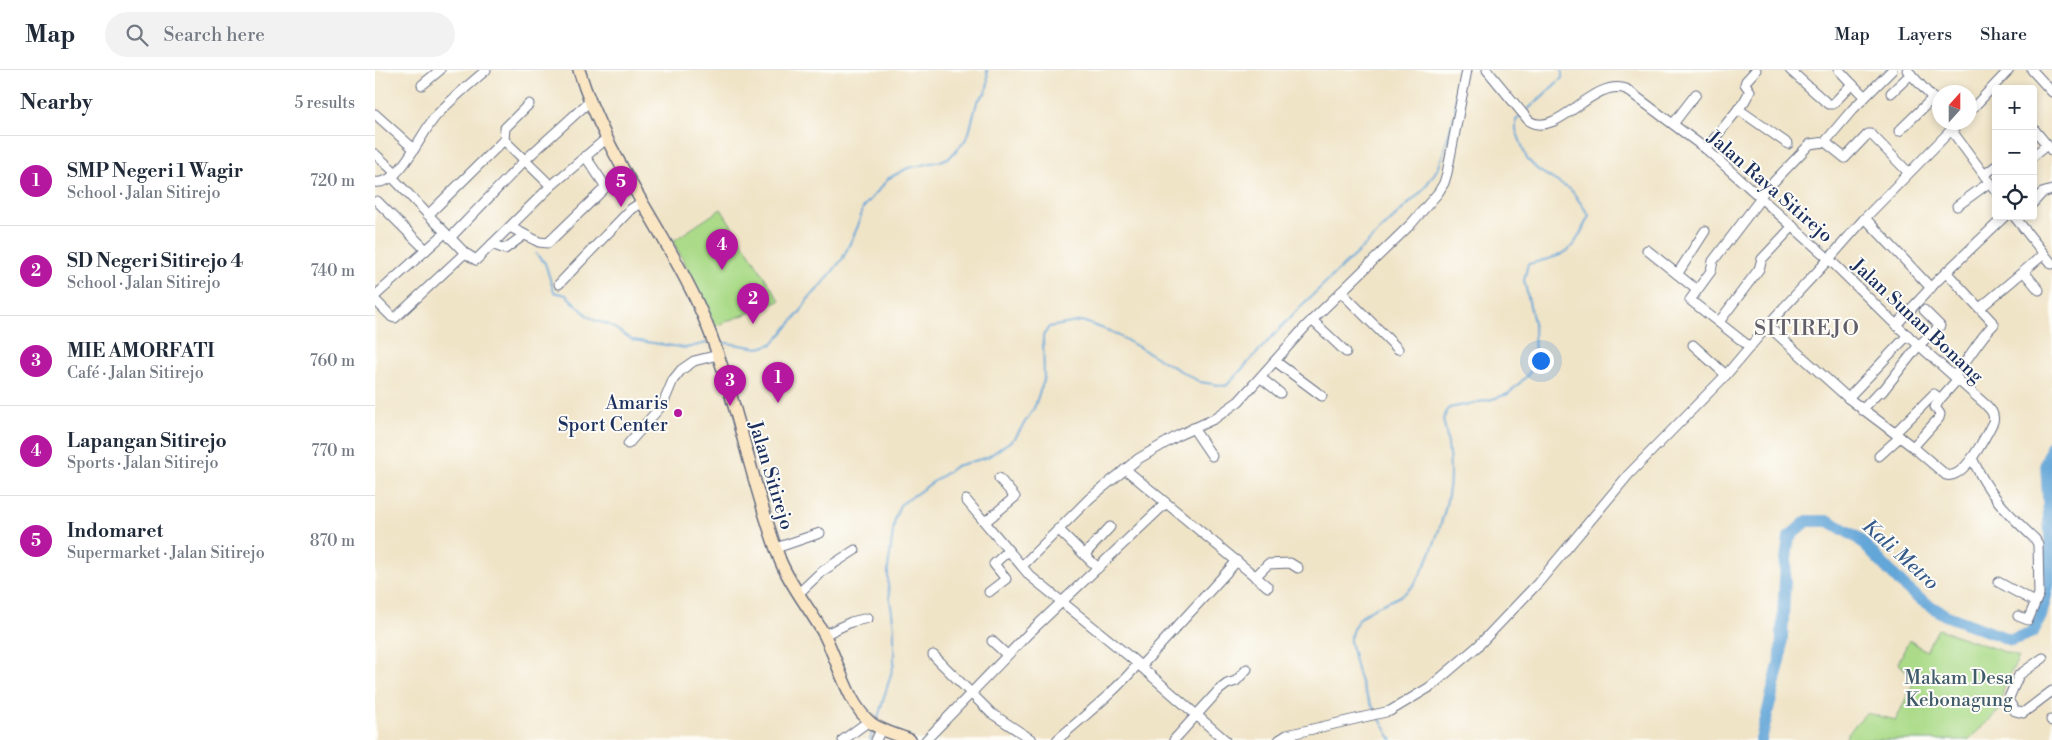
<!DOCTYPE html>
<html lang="en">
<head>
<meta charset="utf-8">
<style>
	body { margin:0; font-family:"Libre Bodoni",serif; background:#f2f2f3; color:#1f2937 }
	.controls { position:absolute; right:15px; top:15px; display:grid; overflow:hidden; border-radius:5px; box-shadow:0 2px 8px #0003 }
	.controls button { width:45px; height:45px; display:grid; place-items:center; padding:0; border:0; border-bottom:1px solid #e0e1e3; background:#fff; color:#1f2937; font:25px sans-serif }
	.compass { position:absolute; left:1557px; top:15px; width:45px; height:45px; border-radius:50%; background:#fff; box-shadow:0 2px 8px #0003; rotate:21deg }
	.you { position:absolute; left:1165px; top:290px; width:18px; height:18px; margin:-12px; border:4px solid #fff; border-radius:50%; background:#1a73e8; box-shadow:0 0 0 8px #1a73e833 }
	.badge { display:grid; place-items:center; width:32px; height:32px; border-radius:50%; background:#b5179e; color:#fff; font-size:16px; font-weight:700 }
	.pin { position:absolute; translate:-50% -41px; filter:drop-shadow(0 1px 2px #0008) }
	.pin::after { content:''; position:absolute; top:26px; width:18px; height:15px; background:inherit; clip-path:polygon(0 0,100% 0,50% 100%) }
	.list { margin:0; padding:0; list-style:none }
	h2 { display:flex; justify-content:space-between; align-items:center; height:65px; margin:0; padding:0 20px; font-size:21px }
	h2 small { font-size:16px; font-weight:400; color:#747a83 }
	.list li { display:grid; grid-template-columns:32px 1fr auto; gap:15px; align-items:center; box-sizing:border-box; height:90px; padding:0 20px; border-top:1px solid #e0e1e3 }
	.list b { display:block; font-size:19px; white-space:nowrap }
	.list p { margin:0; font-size:16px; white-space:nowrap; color:#747a83 }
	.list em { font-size:16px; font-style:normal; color:#747a83 }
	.icon { flex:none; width:28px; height:28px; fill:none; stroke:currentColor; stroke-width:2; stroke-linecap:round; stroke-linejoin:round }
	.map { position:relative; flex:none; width:1677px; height:670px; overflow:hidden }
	header { display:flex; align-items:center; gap:30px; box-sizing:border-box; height:70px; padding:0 25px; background:#fff; border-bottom:1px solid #e0e1e3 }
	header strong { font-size:24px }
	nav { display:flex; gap:28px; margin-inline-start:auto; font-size:18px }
	.search { width:350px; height:45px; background:#f2f2f3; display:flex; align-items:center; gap:12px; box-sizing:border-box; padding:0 18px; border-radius:28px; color:#747a83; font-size:19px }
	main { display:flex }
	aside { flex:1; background:#fff }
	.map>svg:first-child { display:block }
	.green { fill:#abdb89; stroke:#638574 }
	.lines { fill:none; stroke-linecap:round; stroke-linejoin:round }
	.stream { stroke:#64a6d8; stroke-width:2 }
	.river { stroke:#64a6d8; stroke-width:12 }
	.minor-casing { stroke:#666e83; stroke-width:11 }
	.secondary-casing { stroke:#666e83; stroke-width:14 }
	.minor { stroke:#fff; stroke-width:9 }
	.secondary { stroke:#fbe6c4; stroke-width:11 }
	.poi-dot { fill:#b5179e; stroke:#fdfcf7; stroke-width:2 }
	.labels { text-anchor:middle; stroke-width:4; stroke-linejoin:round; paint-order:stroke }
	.street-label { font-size:19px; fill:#1b2f5e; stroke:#fdfcf7 }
	.poi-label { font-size:19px; fill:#1b2f5e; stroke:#fdfcf7; text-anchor:end }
	.park-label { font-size:19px; fill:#3f5a69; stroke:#fdfcf7 }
	.water-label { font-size:20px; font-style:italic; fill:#355989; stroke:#fdfcf7 }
	.quarter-label { font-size:21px; letter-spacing:1px; fill:#635f6a; stroke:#fdfcf7 }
</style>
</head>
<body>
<header>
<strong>Map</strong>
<div class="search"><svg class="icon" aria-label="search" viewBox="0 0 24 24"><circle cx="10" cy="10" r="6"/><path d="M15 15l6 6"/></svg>Search here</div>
<nav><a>Map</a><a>Layers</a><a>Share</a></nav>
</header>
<main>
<aside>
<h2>Nearby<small>5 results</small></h2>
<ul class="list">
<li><span class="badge">1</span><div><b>SMP Negeri 1 Wagir</b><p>School · Jalan Sitirejo</p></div><em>720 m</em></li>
<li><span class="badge">2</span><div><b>SD Negeri Sitirejo 4</b><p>School · Jalan Sitirejo</p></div><em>740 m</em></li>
<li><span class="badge">3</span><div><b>MIE AMORFATI</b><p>Café · Jalan Sitirejo</p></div><em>760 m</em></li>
<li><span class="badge">4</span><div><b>Lapangan Sitirejo</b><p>Sports · Jalan Sitirejo</p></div><em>770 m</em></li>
<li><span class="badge">5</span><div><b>Indomaret</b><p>Supermarket · Jalan Sitirejo</p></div><em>870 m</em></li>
</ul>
</aside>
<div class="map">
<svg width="1677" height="670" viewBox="0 0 1677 670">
	<rect width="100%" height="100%" fill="#fdfcf7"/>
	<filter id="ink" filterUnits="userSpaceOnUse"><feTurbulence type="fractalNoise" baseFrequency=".02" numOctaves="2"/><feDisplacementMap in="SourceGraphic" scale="10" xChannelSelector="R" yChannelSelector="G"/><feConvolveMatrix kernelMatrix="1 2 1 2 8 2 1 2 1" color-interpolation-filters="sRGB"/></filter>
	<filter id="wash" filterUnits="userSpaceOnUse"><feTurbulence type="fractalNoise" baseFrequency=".0096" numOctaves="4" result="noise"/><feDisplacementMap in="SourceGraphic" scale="20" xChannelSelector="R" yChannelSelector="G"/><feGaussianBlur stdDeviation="1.12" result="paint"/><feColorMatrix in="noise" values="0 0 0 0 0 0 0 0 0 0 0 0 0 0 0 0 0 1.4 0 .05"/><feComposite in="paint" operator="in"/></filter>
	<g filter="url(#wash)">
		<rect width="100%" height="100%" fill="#f0e4c7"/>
		<g class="green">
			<polygon points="346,139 405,231 340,256 320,213 298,171"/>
			<polygon points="1563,559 1644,587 1629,616 1625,640 1593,670 1470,670 1473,663 1491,643 1521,650 1540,609 1523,593 1534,570 1551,581"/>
		</g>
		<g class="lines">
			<g class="stream">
				<polyline points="1080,42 1082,8 1085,0"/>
				<polyline points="1150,42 1187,8 1187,0"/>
				<polyline points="161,184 170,193 179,222 191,225 213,246 221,251 233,254 258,270 311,278 332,273"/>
				<polyline points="345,272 384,278 397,274 403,268 426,241 433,229 447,215 468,188 483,156 488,138 514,108 533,98 566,91 575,87 589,72 594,63 602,32 611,22 613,13 612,0"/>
				<path d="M1001,642C988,623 982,604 978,582C977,578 974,572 975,568C978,556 985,546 995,540C1009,532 1030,528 1040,513C1056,489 1075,435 1075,405C1075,386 1073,368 1068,349L1074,338L1114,330L1133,324L1151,307L1160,295L1159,253L1149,210L1153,194C1194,184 1196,185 1214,145L1197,121L1163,100L1152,89L1141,60V50L1147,45"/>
				<polyline points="1003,646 1017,670"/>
				<polyline points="502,651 519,594 519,557 513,515 513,498 520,448 525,435 581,396 613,387 640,368 659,338 669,310 668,266 674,257 707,251 737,262 825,312 851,316 925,237 1047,121 1064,97 1079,46"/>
				<polyline points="495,670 498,660"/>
			</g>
			<polyline class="river" points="1386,670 1406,586 1411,489 1414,467 1432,451 1454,451 1483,468 1527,514 1543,528 1570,545 1636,570 1658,562 1666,546 1674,513 1675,464 1671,393 1677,375"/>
		</g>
	</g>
	<g filter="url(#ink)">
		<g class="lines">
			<defs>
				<g id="minor">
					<path d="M1112,0L1154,51C1183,69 1218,7 1251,19L1331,79L1454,189L1490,148L1584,52"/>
					<polyline points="1415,0 1453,34 1458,34 1477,14 1490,27"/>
					<polyline points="1464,0 1477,14"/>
					<polyline points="1532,0 1564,35"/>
					<polyline points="1657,0 1677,22"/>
					<polyline points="47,15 65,0"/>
					<polyline points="1516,23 1536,4"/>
					<polyline points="1363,39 1413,74"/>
					<polyline points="1594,42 1634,0"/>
					<polyline points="0,44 39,79"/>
					<polyline points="1298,54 1321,24"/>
					<polyline points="1658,58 1677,81"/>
					<polyline points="1524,61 1558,28"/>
					<polyline points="1577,61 1621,121"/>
					<polyline points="129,70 130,58 154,34"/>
					<polyline points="1450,72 1470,88 1493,64 1496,64 1533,102"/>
					<polyline points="1331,79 1369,32 1375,21 1370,14 1371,11 1381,0"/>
					<polyline points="0,84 21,103"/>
					<polyline points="1658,86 1672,75"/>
					<polyline points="1609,105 1621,96"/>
					<polyline points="17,107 90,183 101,190 176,116 232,68"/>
					<path d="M0,112C24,117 46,63 60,47C75,30 94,15 111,0"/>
					<polyline points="1384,127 1435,74 1450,72 1477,40 1517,0"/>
					<polyline points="2,131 51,180"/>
					<polyline points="1658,133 1667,123 1677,120"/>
					<polyline points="1582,136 1615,112"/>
					<polyline points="53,145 129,70 176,116"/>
					<polyline points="1639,146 1677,194"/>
					<polyline points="1490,148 1556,218"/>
					<polyline points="135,157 164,172 173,173 229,119 229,114 210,86"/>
					<polyline points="75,168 150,90 215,31"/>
					<polyline points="117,174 130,179 149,165"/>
					<polyline points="1272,180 1322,220"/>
					<polyline points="1649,202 1664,220"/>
					<polyline points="1303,203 1330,161"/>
					<path d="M1572,203L1619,254C1603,270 1594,289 1579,306"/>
					<polyline points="184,214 256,139 267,132"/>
					<polyline points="966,222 1023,279"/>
					<polyline points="0,226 70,163"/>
					<polyline points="0,230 17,247 20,248 90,183"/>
					<polyline points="1605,238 1669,184"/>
					<polyline points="937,250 971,282"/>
					<polyline points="1344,252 1384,199 1387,189 1418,156"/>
					<polyline points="1521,255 1562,211 1630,146"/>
					<polyline points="1318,275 1351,305"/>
					<polyline points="1544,275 1565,256 1549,240"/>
					<polyline points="1375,277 1315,230 1336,201 1338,191 1386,128"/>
					<polyline points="900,291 947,326"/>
					<polyline points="886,308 905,323"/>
					<polyline points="1473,328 1533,265"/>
					<polyline points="1487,340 1505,321 1507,322 1544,275"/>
					<polyline points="818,358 837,386"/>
					<polyline points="1520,363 1559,324 1565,329 1583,309"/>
					<polyline points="253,374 288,334 298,310 306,300 319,291 343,285"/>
					<polyline points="1538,377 1564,348 1565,344 1560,337 1565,329"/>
					<polyline points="1504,386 1525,367"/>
					<path d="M1597,388C1613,424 1632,443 1660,469L1663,474L1664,524L1653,550L1643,546"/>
					<polyline points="750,399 893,517"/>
					<polyline points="591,430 655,506 755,587 850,670"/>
					<polyline points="610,452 640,427 624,408"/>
					<polyline points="683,459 723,498"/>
					<polyline points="401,478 445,463"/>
					<polyline points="710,484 735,457"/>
					<polyline points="647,496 715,428 763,389 804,365 839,349 864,331 931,256 1036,154 1063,123 1069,113 1072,103 1092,0"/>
					<polyline points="880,507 893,494 915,493 923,498"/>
					<polyline points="1623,512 1660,532"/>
					<polyline points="614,522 631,509 619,494 633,481"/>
					<polyline points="424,523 446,502 480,480"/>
					<polyline points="449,565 476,552 493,548"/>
					<polyline points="617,571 632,585"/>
					<polyline points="558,585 616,643 657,670"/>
					<polyline points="1668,588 1644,605 1633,630 1640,641 1648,643 1677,621"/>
					<polyline points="766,596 862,491"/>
					<polyline points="1676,650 1677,651"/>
					<polyline points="468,670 494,651"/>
					<polyline points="501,670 507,658"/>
					<polyline points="551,670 653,564 791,433"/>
					<path d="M682,670C710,645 739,623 763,594"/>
					<polyline points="799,670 844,620 852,614 861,611 872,599"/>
					<path d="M904,670L912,665L1015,641L1055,617L1103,576L1163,513L1254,404L1351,305L1400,247L1454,189L1521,255L1610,334C1616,340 1620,344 1618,352C1611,366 1589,410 1571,405L1538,377L1473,328L1393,256"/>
				</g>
				<path id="secondary" d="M204,0C229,83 285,153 322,232C360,314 373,405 405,490C416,517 436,540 450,566C463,592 473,634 496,653C506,661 523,665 535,670"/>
			</defs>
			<use href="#minor" class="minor-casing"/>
			<use href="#secondary" class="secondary-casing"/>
			<use href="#minor" class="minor"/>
			<use href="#secondary" class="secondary"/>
		</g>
	</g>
	<circle class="poi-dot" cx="303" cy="343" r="5"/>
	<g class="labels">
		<g class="street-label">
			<text transform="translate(1396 116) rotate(41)" y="7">Jalan Raya Sitirejo</text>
			<text transform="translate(1543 250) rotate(43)" y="7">Jalan Sunan Bonang</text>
			<text transform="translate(397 405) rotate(73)" y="7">Jalan Sitirejo</text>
		</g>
		<g class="poi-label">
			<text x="293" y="339">Amaris<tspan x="293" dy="22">Sport Center</tspan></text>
		</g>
		<g class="park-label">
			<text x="1584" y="614">Makam Desa<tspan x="1584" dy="22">Kebonagung</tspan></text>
		</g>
		<g class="water-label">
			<text transform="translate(1526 484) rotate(42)" y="7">Kali Metro</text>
		</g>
		<g class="quarter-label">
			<text x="1432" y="265">SITIREJO</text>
		</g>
	</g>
</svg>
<div class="controls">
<button>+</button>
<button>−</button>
<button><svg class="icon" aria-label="locate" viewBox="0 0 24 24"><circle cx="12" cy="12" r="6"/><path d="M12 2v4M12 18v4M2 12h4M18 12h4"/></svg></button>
</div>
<svg class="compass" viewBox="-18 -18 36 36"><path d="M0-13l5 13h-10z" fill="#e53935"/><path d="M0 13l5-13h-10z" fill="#747a83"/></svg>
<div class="you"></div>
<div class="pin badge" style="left:403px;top:333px">1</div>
<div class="pin badge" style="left:378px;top:254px">2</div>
<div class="pin badge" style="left:355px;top:336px">3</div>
<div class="pin badge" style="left:347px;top:200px">4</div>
<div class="pin badge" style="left:246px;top:137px">5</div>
</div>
</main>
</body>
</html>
